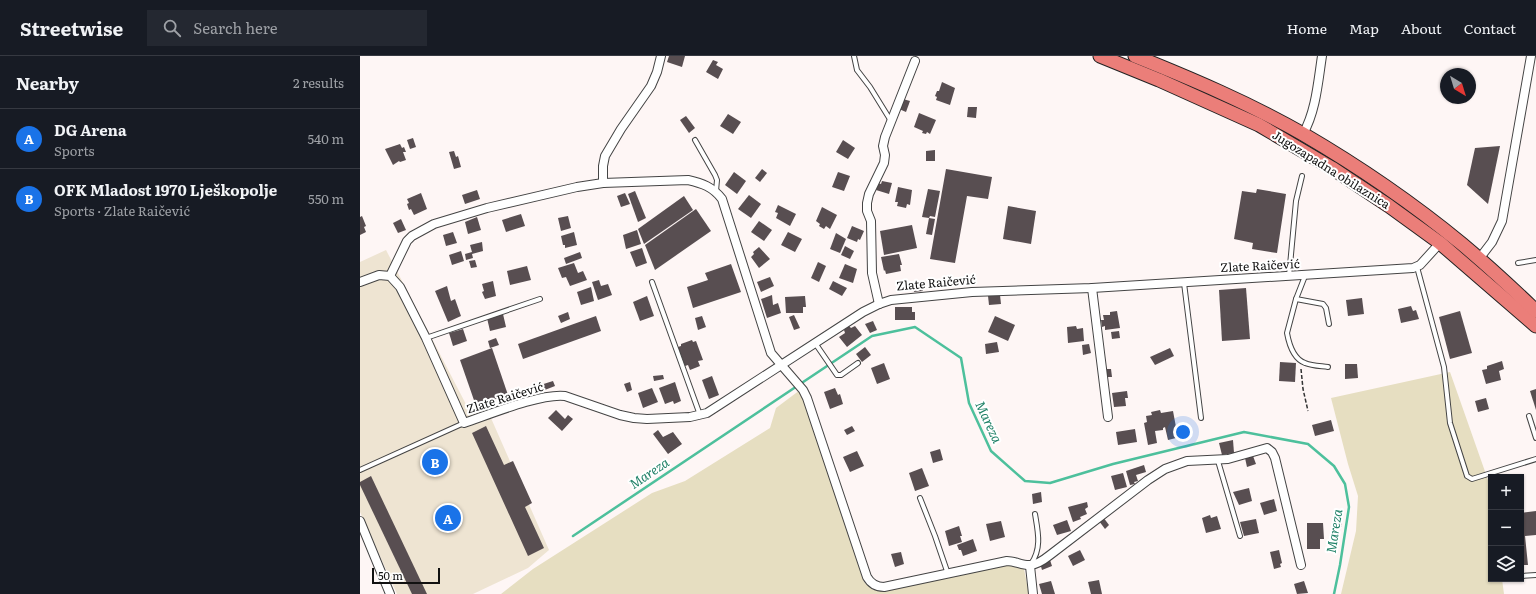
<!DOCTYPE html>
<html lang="en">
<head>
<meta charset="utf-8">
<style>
	body { margin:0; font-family:Literata,serif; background:#242831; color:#f1f3f6 }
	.controls { position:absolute; right:12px; bottom:12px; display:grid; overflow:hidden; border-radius:0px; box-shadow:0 1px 3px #0004 }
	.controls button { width:36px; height:36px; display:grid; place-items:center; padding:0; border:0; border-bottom:1px solid #363941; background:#171b24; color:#f1f3f6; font:20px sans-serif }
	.compass { position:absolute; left:1080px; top:12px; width:36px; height:36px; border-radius:50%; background:#171b24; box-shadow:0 1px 3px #0004; rotate:142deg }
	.scale { position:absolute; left:12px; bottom:10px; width:68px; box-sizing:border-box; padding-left:4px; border:2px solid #111; border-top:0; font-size:11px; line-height:14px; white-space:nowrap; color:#111; -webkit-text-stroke:3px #fff; paint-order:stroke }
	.you { position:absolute; left:823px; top:376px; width:14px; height:14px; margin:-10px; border:3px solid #fff; border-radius:50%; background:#1a73e8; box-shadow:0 0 0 6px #1a73e833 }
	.badge { display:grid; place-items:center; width:26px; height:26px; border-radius:50%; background:#1a73e8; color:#fff; font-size:13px; font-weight:700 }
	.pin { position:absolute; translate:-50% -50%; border:2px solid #fff; box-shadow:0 1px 4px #0006 }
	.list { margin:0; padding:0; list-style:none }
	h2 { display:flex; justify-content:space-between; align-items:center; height:52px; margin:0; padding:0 16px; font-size:17px }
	h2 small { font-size:13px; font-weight:400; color:#9ea1a6 }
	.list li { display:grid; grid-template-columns:26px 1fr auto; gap:12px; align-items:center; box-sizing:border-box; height:60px; padding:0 16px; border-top:1px solid #363941 }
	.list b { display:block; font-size:15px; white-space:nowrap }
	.list p { margin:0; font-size:13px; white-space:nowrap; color:#9ea1a6 }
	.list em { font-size:13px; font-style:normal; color:#9ea1a6 }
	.icon { flex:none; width:22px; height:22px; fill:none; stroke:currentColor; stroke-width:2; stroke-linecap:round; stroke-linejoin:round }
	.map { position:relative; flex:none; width:1176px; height:538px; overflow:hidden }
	header { display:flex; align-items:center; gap:24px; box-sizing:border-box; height:56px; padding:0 20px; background:#171b24; border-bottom:1px solid #363941 }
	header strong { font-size:19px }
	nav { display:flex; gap:22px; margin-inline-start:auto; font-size:14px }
	.search { width:280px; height:36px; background:#242831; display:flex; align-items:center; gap:10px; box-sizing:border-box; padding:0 14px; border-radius:0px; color:#9ea1a6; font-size:15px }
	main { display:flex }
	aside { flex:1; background:#171b24 }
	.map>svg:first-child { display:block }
	.green { fill:#e6dec1 }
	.pitch { fill:#eee4d2 }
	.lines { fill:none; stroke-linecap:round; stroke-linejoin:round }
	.stream { stroke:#4dc09c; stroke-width:2.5 }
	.building { fill:#584e51 }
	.lane-casing { stroke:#444; stroke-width:6 }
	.street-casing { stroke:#444; stroke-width:10 }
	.primary-casing { stroke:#222; stroke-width:15 }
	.path { stroke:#333; stroke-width:1.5; stroke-dasharray:4 2; stroke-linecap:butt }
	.lane { stroke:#fff; stroke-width:4 }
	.street { stroke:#fff; stroke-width:8 }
	.primary { stroke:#eb7e79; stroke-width:13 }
	.labels { text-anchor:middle; stroke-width:4; stroke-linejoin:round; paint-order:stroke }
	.street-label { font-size:12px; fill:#111; stroke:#fff }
	.water-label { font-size:13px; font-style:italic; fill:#228369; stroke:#fff }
</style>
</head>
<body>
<header>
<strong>Streetwise</strong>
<div class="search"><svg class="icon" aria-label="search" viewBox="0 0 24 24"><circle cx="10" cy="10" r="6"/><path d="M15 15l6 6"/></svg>Search here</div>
<nav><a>Home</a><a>Map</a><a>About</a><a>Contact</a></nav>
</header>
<main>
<aside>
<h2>Nearby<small>2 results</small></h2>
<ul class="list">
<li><span class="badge">A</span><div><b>DG Arena</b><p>Sports</p></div><em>540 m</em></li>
<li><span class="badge">B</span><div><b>OFK Mladost 1970 Lješkopolje</b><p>Sports · Zlate Raičević</p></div><em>550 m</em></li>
</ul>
</aside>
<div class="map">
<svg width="1176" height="538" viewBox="0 0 1176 538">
	<rect width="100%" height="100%" fill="#fef6f5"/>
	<g class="green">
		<polygon points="1090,316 1128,424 1131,445 1131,523 1142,523 1144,538 981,538 996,475 998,440 988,408 971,342"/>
		<polygon points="440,334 504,526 513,534 527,533 648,509 664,513 669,538 141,538 173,513 292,437 325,425 410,372 416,352"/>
	</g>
	<polygon class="pitch" points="26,194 110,356 127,353 189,494 168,512 113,538 37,538 0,456 0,206"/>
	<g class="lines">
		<polyline class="stream" points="213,480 512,280 555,271 601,302 609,347 631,395 665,425 690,427 753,408 884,376 948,388 974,410 985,428 989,451 980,509 974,538"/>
	</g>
	<g class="building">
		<polygon points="309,0 325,0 322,11 307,6"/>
		<polygon points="353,4 358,6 356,9 363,13 358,23 346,16"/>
		<polygon points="582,26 595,32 590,49 576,44 577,41 575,40 577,35 579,35"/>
		<polygon points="543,43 550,45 546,56 539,53"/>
		<polygon points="608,51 617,51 616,62 607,61"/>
		<polygon points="559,57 576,64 570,78 567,76 566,78 562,77 563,75 554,71"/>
		<polygon points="368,58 381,66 373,78 360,70"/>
		<polygon points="326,60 335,72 329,77 320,64"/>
		<polygon points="53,82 56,91 50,93 47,84"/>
		<polygon points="483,84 495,92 488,103 476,96"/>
		<polygon points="40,88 42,92 44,91 46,96 43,96 46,104 40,106 39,105 33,109 25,93"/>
		<polygon points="1140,90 1128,148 1107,129 1115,92"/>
		<polygon points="575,94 575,105 566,105 566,95"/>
		<polygon points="94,95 96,101 98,100 101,111 94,113 89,96"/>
		<polygon points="402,113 407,117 400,126 395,122"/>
		<polygon points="586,113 632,121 628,143 607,140 595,207 570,203"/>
		<polygon points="374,116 386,125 377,138 365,129"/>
		<polygon points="478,116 490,120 484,135 472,131"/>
		<polygon points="522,125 532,127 529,138 516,134 518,127 521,128"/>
		<polygon points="538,131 552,134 550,149 547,148 546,152 537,150 538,146 535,146"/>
		<polygon points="568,133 580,135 575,161 570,160 569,162 562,161"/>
		<polygon points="897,133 926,138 917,197 892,193 893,187 874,183 882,135 896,137"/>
		<polygon points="117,134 120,143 105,148 102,139"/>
		<polygon points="275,135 286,162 278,166 268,138"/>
		<polygon points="61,137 67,153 54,159 51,153 49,154 47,148 49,147 47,143"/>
		<polygon points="265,137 270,148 261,151 257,140"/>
		<polygon points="389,139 401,148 391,162 378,153"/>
		<polygon points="324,140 333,154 284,188 278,173"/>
		<polygon points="418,149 436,158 430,170 416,162 418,157 415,156"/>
		<polygon points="648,150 676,155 671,188 643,183"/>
		<polygon points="462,151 477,159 470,173 466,170 464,173 459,170 460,168 456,165"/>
		<polygon points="336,153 351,175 295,214 285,189"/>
		<polygon points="161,158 165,170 146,176 142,164"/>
		<polygon points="2,160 6,170 4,171 6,176 0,179 0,161"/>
		<polygon points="208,160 211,172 201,175 198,162"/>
		<polygon points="117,161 121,174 108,178 105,166"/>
		<polygon points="569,162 575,163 572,179 566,178"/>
		<polygon points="41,163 46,174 38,177 33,167"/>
		<polygon points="399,165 412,174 404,185 391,176"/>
		<polygon points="552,169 557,192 524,199 520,175"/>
		<polygon points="492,170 504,175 500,184 498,183 497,186 487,182"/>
		<polygon points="277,174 281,188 266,193 263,179"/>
		<polygon points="93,176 97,187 86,190 83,179"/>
		<polygon points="214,176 217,189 205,192 205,189 203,189 201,180"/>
		<polygon points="428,176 442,183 435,196 421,189"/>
		<polygon points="476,177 486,183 480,197 470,193"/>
		<polygon points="122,186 123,195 112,198 113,202 106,204 105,198 112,196 110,189"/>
		<polygon points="485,190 494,195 490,203 481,199"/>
		<polygon points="399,191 410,203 399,212 391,201 394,198 393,196"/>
		<polygon points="282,192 287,207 276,211 270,196"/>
		<polygon points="101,195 104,205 92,209 89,199"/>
		<polygon points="220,196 222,202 206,208 204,202"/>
		<polygon points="539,198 542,209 540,209 541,215 526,218 525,214 524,215 521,201"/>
		<polygon points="115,204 117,211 111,212 109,205"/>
		<polygon points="458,206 466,210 459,226 451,222"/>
		<polygon points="214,207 218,217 223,215 227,224 210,230 206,221 202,222 198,212"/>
		<polygon points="371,208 381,236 333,252 327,231 348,224 345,217"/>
		<polygon points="485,208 497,213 493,227 479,222"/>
		<polygon points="167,210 171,224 150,229 147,215"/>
		<polygon points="410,221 414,230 401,236 397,226"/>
		<polygon points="239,224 241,230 248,228 252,239 238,244 232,226"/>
		<polygon points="133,225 136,240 125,243 122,236 124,235 122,228"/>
		<polygon points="473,225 487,232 482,240 469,233"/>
		<polygon points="563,228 563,235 554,236 553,230"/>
		<polygon points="87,230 91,245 95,243 101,260 88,266 75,235"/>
		<polygon points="231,231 234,245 221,249 217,236"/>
		<polygon points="886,232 890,283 862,285 859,234"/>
		<polygon points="412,239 413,249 418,247 421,257 407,262 401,243"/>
		<polygon points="640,239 641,248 629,249 628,240"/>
		<polygon points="287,240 294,260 280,265 273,246"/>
		<polygon points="445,240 446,251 443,251 443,257 426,257 425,241"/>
		<polygon points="1002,242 1004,258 988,260 986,244"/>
		<polygon points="1051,250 1053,255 1056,254 1059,263 1041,267 1038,253"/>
		<polygon points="535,251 552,251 552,256 555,256 555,264 535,264"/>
		<polygon points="757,255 760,272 745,274 745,270 742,271 741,264 744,264 743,259 750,259 750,256"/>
		<polygon points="1100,255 1112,297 1090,303 1079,261"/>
		<polygon points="208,256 210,263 201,267 198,260"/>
		<polygon points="143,258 146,271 130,275 127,262"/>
		<polygon points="434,259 440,272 434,274 429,261"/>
		<polygon points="236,260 241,275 163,303 158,288"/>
		<polygon points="342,260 346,271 338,274 335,262"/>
		<polygon points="635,260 655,269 648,285 628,276"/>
		<polygon points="513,265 517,274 510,277 505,268"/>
		<polygon points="489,270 491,272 495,270 502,279 487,291 479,281 485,277 484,274"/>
		<polygon points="716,270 717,273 723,272 724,285 708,287 707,271"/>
		<polygon points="103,273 107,285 93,290 89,277"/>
		<polygon points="759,275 760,282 752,283 751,276"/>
		<polygon points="136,282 139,289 130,292 128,285"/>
		<polygon points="332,284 333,286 336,285 343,304 338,305 340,310 330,314 328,309 325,310 318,291 321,290 321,288"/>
		<polygon points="637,286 639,296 626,298 625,288"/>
		<polygon points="729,288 731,297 723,299 722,289"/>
		<polygon points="505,291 511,299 502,306 496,298"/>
		<polygon points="132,292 148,339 116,350 100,304"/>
		<polygon points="810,292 814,300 795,309 790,301"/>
		<polygon points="1142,305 1144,313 1139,315 1141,324 1126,328 1122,314 1127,313 1127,310"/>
		<polygon points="920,306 936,307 935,326 919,325"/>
		<polygon points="524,307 530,323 517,328 511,312"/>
		<polygon points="985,308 997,308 998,322 985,323"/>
		<polygon points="746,313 751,313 752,321 747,321"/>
		<polygon points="303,319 304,323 294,325 293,320"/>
		<polygon points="352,320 359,339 349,343 342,324"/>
		<polygon points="193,325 195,330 177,337 174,331"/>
		<polygon points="270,326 272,334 267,336 264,328"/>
		<polygon points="315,326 321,345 314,348 313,345 305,348 299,332"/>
		<polygon points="292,332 298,346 283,352 278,337"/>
		<polygon points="475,332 478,339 480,338 483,348 470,353 464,336"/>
		<polygon points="1176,333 1176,354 1170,335"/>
		<polygon points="767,335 768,342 765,342 766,350 754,351 752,337"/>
		<polygon points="1126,342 1129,353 1118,356 1115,345"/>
		<polygon points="196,354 205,363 208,359 213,363 202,375 188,362"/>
		<polygon points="800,354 801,357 813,355 816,371 818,370 820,381 808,384 805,371 803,372 803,374 795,375 797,387 788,389 784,367 787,366 786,360 792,359 791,356"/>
		<polygon points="971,364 974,375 955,380 952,369"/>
		<polygon points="126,370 144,409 153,405 172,447 165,451 184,492 168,500 112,377"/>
		<polygon points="492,370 495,375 487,379 484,374"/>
		<polygon points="775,373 777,386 758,389 756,376"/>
		<polygon points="298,374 303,381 313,376 322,388 308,398 293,378"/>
		<polygon points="873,384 874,397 862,399 859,387"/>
		<polygon points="580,393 583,404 573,407 570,396"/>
		<polygon points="497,395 504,410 490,416 483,401"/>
		<polygon points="893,400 896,408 887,411 885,402"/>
		<polygon points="784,409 786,416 776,419 778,425 774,426 775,428 770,429 766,415"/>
		<polygon points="562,412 569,430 555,435 549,417"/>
		<polygon points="763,417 767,431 755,434 751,420"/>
		<polygon points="11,420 67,538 52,538 0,429 0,426"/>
		<polygon points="889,432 892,445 879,449 873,436"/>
		<polygon points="681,436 682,446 673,448 672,438"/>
		<polygon points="914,443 917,455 904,459 900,447"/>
		<polygon points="727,446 728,451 725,453 727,458 720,461 721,463 713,466 708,451"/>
		<polygon points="974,455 982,456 982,471 974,471"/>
		<polygon points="1176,455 1176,479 1165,480 1168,509 1161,509 1161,457"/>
		<polygon points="850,459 851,462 857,460 861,473 846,477 842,462"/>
		<polygon points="743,461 749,469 745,473 739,465"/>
		<polygon points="896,463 899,477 884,480 880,466"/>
		<polygon points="707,464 711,475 697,479 693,469"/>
		<polygon points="641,465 645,481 630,485 626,468"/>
		<polygon points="947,467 963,467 964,483 960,483 960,493 947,493"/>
		<polygon points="599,470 602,480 600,480 602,486 589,490 585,475"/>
		<polygon points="613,483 617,495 603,500 601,494 599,494 597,489"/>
		<polygon points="720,494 725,504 713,510 708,500"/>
		<polygon points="919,494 922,507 920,508 921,511 914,513 910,496"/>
		<polygon points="541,496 544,508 535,511 531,498"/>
		<polygon points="690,504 692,510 682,514 680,507"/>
		<polygon points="739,524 742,538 731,538 728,526"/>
		<polygon points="691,525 695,538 682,538 679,528"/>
		<polygon points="944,525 948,537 937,538 934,528"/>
	</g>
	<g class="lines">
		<defs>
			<g id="lane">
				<polyline points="494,0 497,14 510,31 531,65"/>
				<polyline points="335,84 355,119 357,124 356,135"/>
				<polyline points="1158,207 1176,204"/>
				<polyline points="1057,211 1084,311 1090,367 1107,420 1112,423 1176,403"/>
				<polyline points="929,220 936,145 942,120"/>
				<path d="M945,220L936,243L927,277C929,288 934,303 945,307C952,310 961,310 968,311"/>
				<polyline points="292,226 340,359"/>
				<polyline points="824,227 841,362"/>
				<polyline points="936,243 963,248 966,252 969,268"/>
				<polyline points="66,282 180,243"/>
				<polyline points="455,287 477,319 481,319 498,307"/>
				<polyline points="1169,360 1176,382"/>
				<polyline points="858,405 880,480"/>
				<polyline points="0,414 104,367"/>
				<polyline points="560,442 575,480 588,518"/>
				<path d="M671,508C682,492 678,476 675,458"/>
				<polyline points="1161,520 1176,519"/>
			</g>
			<g id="street">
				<path d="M943,78C956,55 958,26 962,0"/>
				<polyline points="243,127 243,110 245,100 261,73 291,30 297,16 301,0"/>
				<polyline points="1119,203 1132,186 1142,165 1171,0"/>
				<path d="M30,220L47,185L52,180L74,168L127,152L217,131L243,127L328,124C342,127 353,131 362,143L411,297L443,334L447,342L507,521C511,528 516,531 524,531L647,505C655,505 664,510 670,509C676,509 685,503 690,499L788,424L805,413L827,405L868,403L907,392L912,396L915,402L941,509"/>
				<path d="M0,226L19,219L30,220L40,231L66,282L104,367C128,359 181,337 205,340L260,359L274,362L287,363L330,361L347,357L503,256L519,248L531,244L612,236L732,232L1053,212L1060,209L1080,187"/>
				<polyline points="732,232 748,361"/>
				<polyline points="519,248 512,217 511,165 507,155 507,147 509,138 524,107 525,99 523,90 525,81 555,5"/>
				<polyline points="0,465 30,538"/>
				<polyline points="670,510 673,538"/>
			</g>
			<g id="primary">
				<polyline points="740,0 799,24 899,69 972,112 1029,150 1080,187 1176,270"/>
				<path d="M775,0C832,23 889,47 943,78C998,110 1052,147 1102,188C1127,209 1152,232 1176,255"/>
			</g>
		</defs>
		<use href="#lane" class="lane-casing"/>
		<use href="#street" class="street-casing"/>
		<use href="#primary" class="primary-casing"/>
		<polyline class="path" points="941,313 943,333 948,355"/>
		<use href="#lane" class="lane"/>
		<use href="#street" class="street"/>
		<use href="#primary" class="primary"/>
	</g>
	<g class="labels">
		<g class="street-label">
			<text transform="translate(971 114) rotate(32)" y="4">Jugozapadna obilaznica</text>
			<text transform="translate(900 210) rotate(-3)" y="4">Zlate Raičević</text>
			<text transform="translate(576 227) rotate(-5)" y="4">Zlate Raičević</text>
			<text transform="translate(145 342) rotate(-17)" y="4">Zlate Raičević</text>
		</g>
		<g class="water-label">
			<text transform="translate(629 366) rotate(65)" y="5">Mareza</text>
			<text transform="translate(289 417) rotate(-34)" y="5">Mareza</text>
			<text transform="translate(974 475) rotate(-81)" y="5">Mareza</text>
		</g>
	</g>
</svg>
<div class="controls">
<button>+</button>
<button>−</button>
<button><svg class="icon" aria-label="layers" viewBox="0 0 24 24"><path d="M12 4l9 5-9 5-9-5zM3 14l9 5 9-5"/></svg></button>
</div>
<svg class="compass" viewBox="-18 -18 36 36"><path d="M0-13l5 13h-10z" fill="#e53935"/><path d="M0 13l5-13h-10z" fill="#9ea1a6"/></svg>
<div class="scale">50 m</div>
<div class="you"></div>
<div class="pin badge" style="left:88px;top:462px">A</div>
<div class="pin badge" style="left:75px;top:406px">B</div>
</div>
</main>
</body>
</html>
